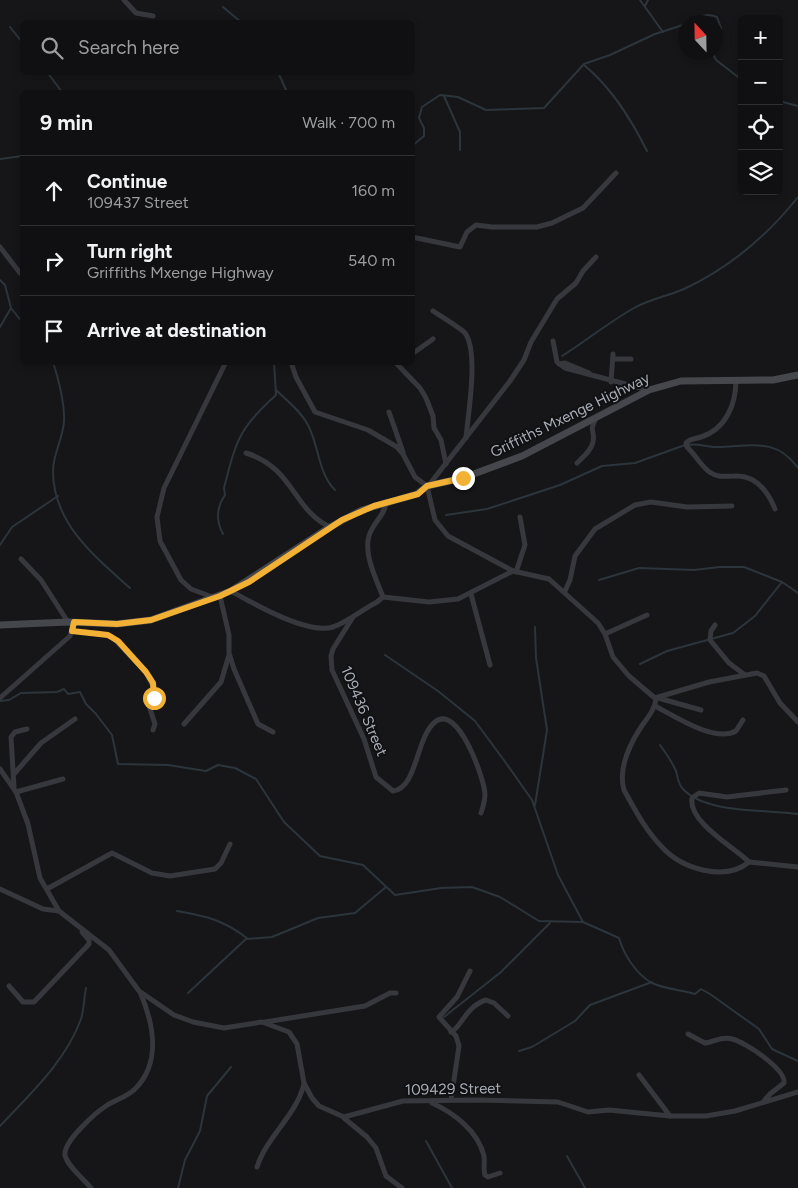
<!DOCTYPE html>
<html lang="en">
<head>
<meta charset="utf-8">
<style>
	body { margin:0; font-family:Figtree,sans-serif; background:#19191b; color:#f1f3f6 }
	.controls { position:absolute; right:15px; top:15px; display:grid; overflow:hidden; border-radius:8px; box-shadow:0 2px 8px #0003 }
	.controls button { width:45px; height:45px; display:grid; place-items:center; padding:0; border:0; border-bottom:1px solid #303032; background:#101012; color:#f1f3f6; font:25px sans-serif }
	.compass { position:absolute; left:678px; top:15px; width:45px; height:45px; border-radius:50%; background:#101012; box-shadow:0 2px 8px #0003; rotate:338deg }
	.stop { position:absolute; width:15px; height:15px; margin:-11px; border:4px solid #f2b134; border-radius:50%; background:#fff }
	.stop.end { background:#f2b134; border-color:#fff; box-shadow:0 1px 5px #0008 }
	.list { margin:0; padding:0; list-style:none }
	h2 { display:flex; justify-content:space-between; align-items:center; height:65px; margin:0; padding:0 20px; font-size:21px }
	h2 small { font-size:16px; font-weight:400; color:#9c9d9f }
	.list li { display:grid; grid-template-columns:32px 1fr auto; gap:15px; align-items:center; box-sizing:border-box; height:70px; padding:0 20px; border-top:1px solid #303032 }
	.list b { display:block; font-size:19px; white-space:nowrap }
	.list p { margin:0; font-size:16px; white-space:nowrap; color:#9c9d9f }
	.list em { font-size:16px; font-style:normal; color:#9c9d9f }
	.icon { flex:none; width:28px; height:28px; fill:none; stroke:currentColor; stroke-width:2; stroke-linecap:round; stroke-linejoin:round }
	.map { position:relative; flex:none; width:798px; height:1188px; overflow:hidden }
	.search { position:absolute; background:#101012; box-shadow:0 2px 8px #0003; left:20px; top:20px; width:395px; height:55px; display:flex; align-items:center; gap:12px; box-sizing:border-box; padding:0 18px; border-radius:8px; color:#9c9d9f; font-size:19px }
	.panel { position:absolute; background:#101012; box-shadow:0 2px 8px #0003; left:20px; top:90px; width:395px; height:275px; border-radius:8px }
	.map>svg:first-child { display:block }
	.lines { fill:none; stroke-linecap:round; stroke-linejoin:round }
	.stream { stroke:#2c353c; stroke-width:2 }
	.street { stroke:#37383d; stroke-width:5 }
	.secondary { stroke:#45474d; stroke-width:7 }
	.route { stroke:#f2b134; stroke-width:6 }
	.labels { text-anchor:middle; stroke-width:4; stroke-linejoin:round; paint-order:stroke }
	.street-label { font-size:15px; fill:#a8adb8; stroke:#111113 }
</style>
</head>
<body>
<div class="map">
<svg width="798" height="1188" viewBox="0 0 798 1188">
	<rect width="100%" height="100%" fill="#161618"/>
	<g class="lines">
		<g class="stream">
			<polyline points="640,0 663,32"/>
			<polyline points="645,6 648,0"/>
			<polyline points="223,7 241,22"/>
			<path d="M688,22C698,18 704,12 717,17L721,28L716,40"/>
			<polyline points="10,27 22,42"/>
			<polyline points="712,52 716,60 742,80"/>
			<path d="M584,65C612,88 631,119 647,151"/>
			<polyline points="47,72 62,92"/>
			<polyline points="278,72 287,92"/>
			<polyline points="444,96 460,132 460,150"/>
			<polyline points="779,101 798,106"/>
			<polyline points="412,146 424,136 424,128 419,118 422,107 440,95 458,97 486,110 544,108 584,64 610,55 655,34 686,24"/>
			<polyline points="0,159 22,156"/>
			<polyline points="0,280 5,285 11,308 22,322"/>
			<polyline points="0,327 11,308"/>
			<path d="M562,356C586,341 609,322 634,308C650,299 668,296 684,289C729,268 767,236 798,197"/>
			<path d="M53,362C59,381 65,402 64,422C63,438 53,454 53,471C53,523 94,556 130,588"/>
			<path d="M276,390C287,401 300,410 308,425C319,446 318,473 335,490"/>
			<path d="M688,445C698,443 706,447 716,447C749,447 775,436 798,468"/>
			<polyline points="446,515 487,509 560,485 602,466 635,463 685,445"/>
			<path d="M223,534C216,521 216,508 225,495L224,488C236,441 239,428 276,395L274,362"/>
			<polyline points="0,545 12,527 58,496"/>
			<polyline points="599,580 639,568 694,570 720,567 744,567 782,582 798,593"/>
			<polyline points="385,655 438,691 475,721 506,763 532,800 558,875 583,922"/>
			<polyline points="640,664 667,651 733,633 755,616 782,582"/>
			<path d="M0,701L9,700L21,693L57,692L64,689L68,694L80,692L86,704L96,714L112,735L118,764L168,765L206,771L218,765L235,768L256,779L284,822L320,856L363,865L395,895L441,888L472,887L500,897L539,921L583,922L619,938C624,955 636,974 652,983C664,989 682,990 695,994L701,989L710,994L759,1029L772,1049L798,1061"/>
			<path d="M660,745C666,753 672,762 676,771C678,778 678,784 683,789C706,814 765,809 798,814"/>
			<polyline points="535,805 547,730 536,658 535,627"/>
			<path d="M177,911C206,916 224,920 248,939"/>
			<polyline points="188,993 246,939 272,937 318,918 355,913 386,887"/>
			<polyline points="444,1017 501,972 550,923"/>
			<polyline points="519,1051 532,1047 575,1021 590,1005 652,982"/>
			<path d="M0,1126C30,1094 66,1061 81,1019C84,1010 84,998 86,988"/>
			<polyline points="426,1141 452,1188"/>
			<polyline points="567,1156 585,1188"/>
			<polyline points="178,1188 185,1160 200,1131 207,1096 231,1067"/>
		</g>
		<g class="street">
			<polyline points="124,0 136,13 153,16"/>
			<polyline points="412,237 460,247 467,232 476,225 492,227 537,227 552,223 583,208 616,173"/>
			<polyline points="0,247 20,273"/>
			<path d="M433,311C439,315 462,329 465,333C479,352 468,414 466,438"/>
			<polyline points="553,341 557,362 565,368 648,390"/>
			<polyline points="412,354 433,339"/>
			<polyline points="613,359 631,359"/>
			<polyline points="291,362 296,377 315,412 368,430 397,447 403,454 415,477 427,486 435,520 448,536 513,571"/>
			<polyline points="395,362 420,388 426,398 433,416 434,428 441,440 446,464"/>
			<polyline points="559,364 565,363 589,373"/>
			<path d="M736,380C736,404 726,429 701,437C695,439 691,438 686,443L687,447C695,454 702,468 711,473C719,478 726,476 735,476C756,475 768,492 775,509"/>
			<polyline points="611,382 613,354"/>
			<polyline points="389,412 403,452"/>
			<path d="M246,453C294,468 293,510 330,527"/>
			<path d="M577,463C583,457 591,451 593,442C596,431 588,433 596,418"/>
			<polyline points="429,485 510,381 524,360 531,342 557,299 576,283 583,271 596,257"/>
			<polyline points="21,559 41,580 68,622"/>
			<polyline points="516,572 525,545 520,517"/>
			<path d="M231,591C254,604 308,635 333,627C348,622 363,609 377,602L383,597L429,602L458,599L513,571L549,579L598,623L605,634L613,657L629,676L656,699C655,710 647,718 641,727C630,744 618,769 624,790C635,810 646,831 662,847C682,869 725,882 749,862L798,867"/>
			<polyline points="565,591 570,580 575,556 595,529 635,505 651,502 687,507 732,506"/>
			<polyline points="471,594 490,665"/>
			<polyline points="220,596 229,635 229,653 234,669 258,724 273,732"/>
			<path d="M383,597C376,578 360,549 372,529C377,519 385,514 386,502"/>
			<polyline points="215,598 191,589 181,580 160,541 157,517 164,488 226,362"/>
			<path d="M353,617L333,649L331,656L332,670L364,739L376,777L393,791C417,789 416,737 435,722C458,703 484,778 485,794C485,801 483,807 481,813"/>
			<polyline points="715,625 711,631 710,640 729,663 745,675"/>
			<polyline points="72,631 98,633 112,637 146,672 154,689 154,698 150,709 155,724 153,730"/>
			<polyline points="605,634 647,615"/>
			<polyline points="0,698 70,636 74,622"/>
			<polyline points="655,698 709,682 757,673 764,676 780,703 798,722"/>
			<polyline points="658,698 701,710"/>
			<path d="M655,706C674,716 715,743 736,731L743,720"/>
			<polyline points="184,724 221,682 229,655"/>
			<polyline points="0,769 16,792 28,824 40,878 59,911"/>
			<polyline points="14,774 41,743 75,719"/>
			<polyline points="14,787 11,737 15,732 27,729"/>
			<polyline points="16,792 63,779"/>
			<path d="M749,862C734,847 688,822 692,798L699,793L727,797L786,790"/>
			<polyline points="0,889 43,909 59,911 109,950 139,991 174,1015 193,1022 224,1028 262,1022 289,1032 297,1044 304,1083 312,1098 319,1106 344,1117 403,1101 478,1100 558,1102 588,1112 609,1110 670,1116 706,1116 735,1111 798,1092"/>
			<polyline points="47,889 112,853 152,873 170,876 215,869 221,863 230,844"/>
			<polyline points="9,986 23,1002 34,1002 89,944 89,940 82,932"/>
			<polyline points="265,1022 365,1006 390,993 396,993"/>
			<path d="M451,1032C461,1028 466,1006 486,1000L494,1003L508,1016"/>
			<path d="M688,1034L705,1043C714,1042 722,1036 732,1039C745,1042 786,1069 784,1083L770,1094L764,1101"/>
			<polyline points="639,1075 670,1116"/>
			<polyline points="451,1100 459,1046 456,1036 439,1017 457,997 470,971"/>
			<path d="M432,1103C454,1113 478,1131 484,1156C485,1162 483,1169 485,1175L488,1177L500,1173"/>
			<polyline points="344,1118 367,1137 376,1148 386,1176 402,1188"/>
			<path d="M257,1167C267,1136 296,1116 304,1084"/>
			<path d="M91,1188C84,1179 67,1166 65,1155C63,1142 95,1113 106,1106C115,1100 127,1097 135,1089C162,1062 153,1022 140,992"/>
		</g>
		<polyline class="secondary" points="0,625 68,622 117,624 151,620 231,591 330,527 362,510 417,494 427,486 463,478 522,456 649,390 681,381 773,380 798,375"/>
	</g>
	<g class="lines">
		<polyline class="route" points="154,698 153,683 146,672 118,641 108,635 72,631 74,622 117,624 151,620 220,596 249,582 342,520 374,506 418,494 427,486 463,478"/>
	</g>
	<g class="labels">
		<g class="street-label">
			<text transform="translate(570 415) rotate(-26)" y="5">Griffiths Mxenge Highway</text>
			<text transform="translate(364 711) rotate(67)" y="5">109436 Street</text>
			<text transform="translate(453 1089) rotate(-1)" y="5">109429 Street</text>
		</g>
	</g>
</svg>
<div class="controls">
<button>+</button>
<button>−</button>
<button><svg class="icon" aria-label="locate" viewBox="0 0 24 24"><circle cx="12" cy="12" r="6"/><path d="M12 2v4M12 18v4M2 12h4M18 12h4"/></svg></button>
<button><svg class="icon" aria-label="layers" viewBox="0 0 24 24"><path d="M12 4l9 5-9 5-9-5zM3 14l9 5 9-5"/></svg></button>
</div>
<svg class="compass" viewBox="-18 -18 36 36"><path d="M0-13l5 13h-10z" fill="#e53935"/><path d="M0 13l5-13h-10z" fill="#9c9d9f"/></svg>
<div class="stop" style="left:154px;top:698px"></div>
<div class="stop end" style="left:463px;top:478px"></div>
<div class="search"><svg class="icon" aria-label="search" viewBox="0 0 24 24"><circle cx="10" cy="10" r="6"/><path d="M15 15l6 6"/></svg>Search here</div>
<section class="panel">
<h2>9 min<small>Walk · 700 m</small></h2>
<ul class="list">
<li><svg class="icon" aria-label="ahead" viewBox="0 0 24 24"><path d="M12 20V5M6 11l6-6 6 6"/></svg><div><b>Continue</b><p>109437 Street</p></div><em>160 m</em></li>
<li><svg class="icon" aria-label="right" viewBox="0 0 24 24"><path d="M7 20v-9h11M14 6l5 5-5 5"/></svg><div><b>Turn right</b><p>Griffiths Mxenge Highway</p></div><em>540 m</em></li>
<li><svg class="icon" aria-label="arrive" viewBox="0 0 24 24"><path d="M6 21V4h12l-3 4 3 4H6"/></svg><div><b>Arrive at destination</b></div></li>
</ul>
</section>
</div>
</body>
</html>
